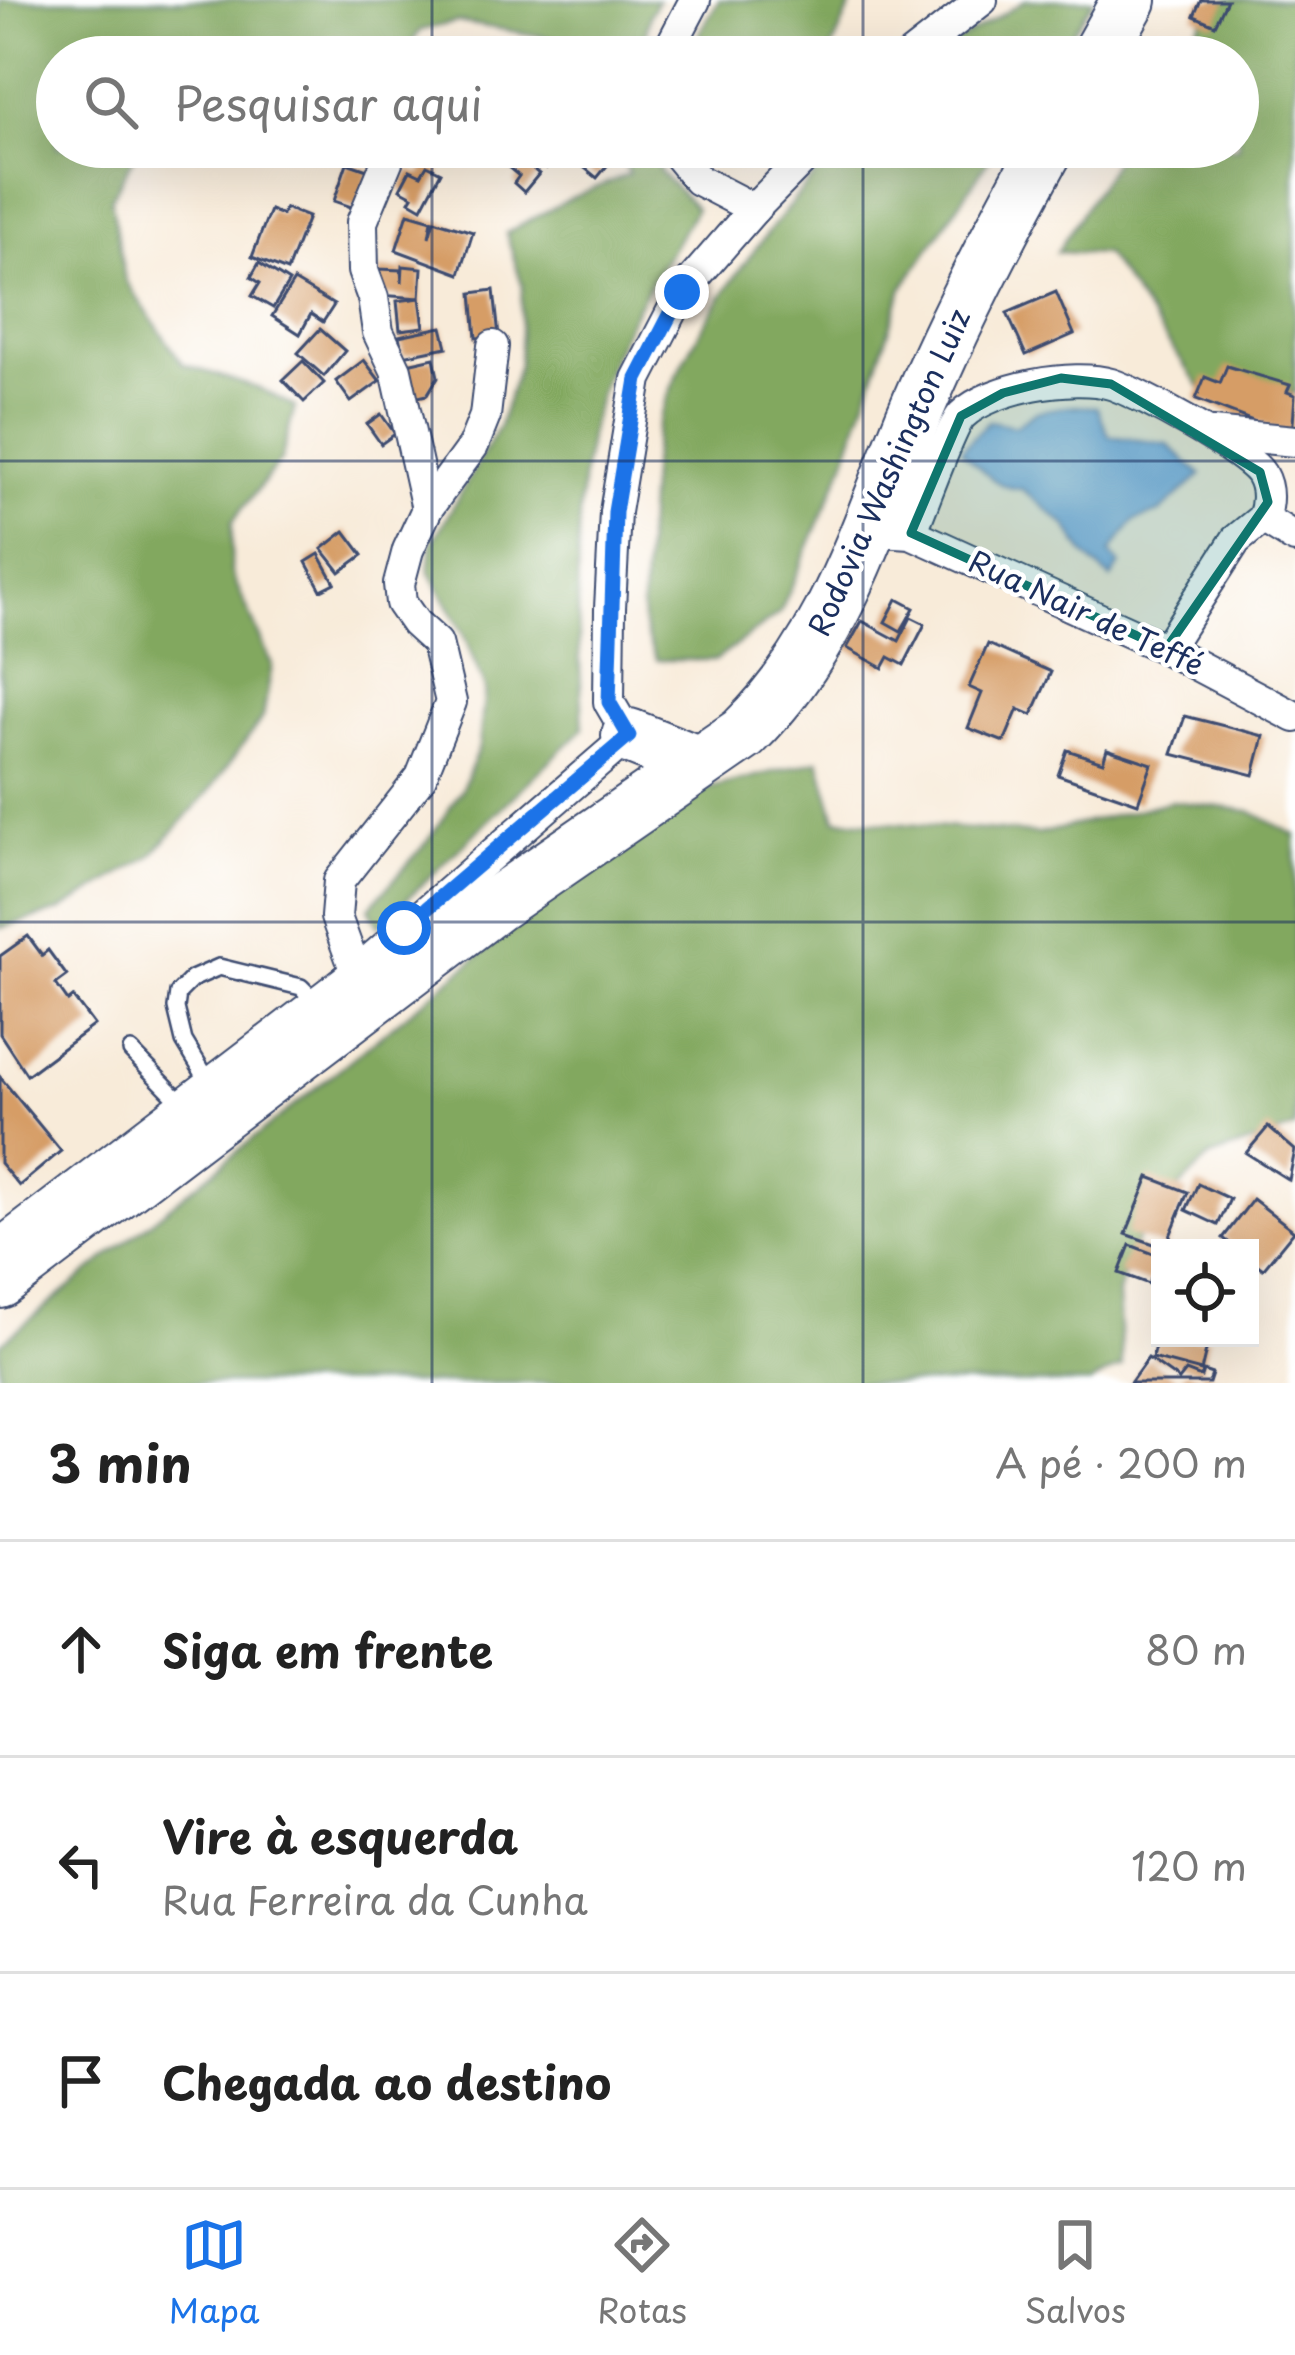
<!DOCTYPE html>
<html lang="pt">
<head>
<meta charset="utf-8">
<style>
	body { margin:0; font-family:"Playpen Sans",sans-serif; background:#f2f2f2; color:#222 }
	.controls { position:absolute; right:36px; bottom:36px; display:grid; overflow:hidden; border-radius:0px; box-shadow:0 12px 48px #0002 }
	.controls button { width:108px; height:108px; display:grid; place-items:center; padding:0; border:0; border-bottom:3px solid #e0e0e0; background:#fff; color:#222; font:60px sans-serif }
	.stop { position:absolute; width:36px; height:36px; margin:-27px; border:9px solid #1a73e8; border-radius:50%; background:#fff }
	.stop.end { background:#1a73e8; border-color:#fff; box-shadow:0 3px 12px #0008 }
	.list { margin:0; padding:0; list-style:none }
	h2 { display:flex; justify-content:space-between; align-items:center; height:156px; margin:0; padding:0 48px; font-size:51px }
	h2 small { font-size:39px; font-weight:400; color:#767676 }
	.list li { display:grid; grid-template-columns:78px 1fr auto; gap:36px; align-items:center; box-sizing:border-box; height:216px; padding:0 48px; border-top:3px solid #e0e0e0 }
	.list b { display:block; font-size:45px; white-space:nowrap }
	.list p { margin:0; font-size:39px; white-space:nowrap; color:#767676 }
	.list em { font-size:39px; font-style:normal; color:#767676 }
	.icon { flex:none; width:66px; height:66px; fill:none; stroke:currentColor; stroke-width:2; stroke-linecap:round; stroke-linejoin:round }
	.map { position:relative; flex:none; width:1295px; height:1383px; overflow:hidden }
	.search { position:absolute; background:#fff; box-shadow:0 12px 48px #0002; left:36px; right:36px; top:36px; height:132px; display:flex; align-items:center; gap:30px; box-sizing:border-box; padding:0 42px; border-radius:66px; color:#767676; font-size:45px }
	.sheet { height:804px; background:#fff }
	nav { display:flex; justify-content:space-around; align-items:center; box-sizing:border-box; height:168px; border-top:3px solid #e0e0e0; background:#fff; font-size:33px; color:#767676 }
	nav a { display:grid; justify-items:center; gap:6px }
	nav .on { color:#1a73e8 }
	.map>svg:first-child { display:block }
	.forest { fill:#82a85f; stroke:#4e6c5e; stroke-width:3 }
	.water { fill:#77a8e2; stroke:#496ca0; stroke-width:3 }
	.building { fill:#d69d66 }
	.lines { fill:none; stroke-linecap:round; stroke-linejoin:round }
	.lane-casing { stroke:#3c4b70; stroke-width:20 }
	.street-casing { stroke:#3c4b70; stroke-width:34 }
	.highway-casing { stroke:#3c4b70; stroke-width:58 }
	.lane { stroke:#fff; stroke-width:15 }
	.street { stroke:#fff; stroke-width:30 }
	.highway { stroke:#fff; stroke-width:54 }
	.route { stroke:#1a73e8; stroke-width:15 }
	.marked { fill:#0f766e; fill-opacity:0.2; stroke:#0f766e; stroke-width:9; stroke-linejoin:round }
	.grid { fill:none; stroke:#1b2f5e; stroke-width:3; stroke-opacity:0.55 }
	.labels { text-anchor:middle; stroke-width:9; stroke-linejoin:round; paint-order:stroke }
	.street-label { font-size:30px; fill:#1b2f5e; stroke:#fff }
</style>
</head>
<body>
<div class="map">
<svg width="1295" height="1383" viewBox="0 0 1295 1383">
	<rect width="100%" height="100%" fill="#fff"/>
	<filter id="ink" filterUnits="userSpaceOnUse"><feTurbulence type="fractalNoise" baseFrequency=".00833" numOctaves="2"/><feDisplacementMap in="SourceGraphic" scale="24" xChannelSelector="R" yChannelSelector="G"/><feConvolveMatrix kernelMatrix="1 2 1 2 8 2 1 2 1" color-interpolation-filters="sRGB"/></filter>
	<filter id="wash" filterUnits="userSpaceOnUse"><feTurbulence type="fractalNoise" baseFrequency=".004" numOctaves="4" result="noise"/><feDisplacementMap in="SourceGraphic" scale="48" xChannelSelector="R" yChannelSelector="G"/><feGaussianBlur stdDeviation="2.7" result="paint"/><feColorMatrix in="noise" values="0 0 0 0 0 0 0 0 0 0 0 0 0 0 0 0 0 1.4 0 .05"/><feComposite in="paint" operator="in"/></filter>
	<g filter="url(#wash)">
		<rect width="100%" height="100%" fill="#f8ebd9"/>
		<g class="forest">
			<path d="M0,0H658L650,14L641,57H564L547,37L457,22L421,30C415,37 409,49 402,54C380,66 313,57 292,47L275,57H57V147H139L111,198L125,280L183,364L263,390L295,407L281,460L232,522L231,572L272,665L263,717L208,793L151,856L60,911L0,928Z"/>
			<polygon points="719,0 858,0 853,2 828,57 693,57 700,31"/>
			<polygon points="1026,0 1094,0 1056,57 932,57"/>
			<polygon points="1215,0 1295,0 1295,393 1201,388 1105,254 1057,252 1123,147 1238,147 1238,57 1179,57"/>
			<path d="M617,147H647L662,174L696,208C672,250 643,292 622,336C563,459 578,598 583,729L379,926L369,908L427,842L461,791L479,747L485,689L462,631L429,571L432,543L499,426L519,364L522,284L506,233L571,198L629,174Z"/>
			<path d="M839,147H997L903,288L844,465L780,613L716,660H657C634,619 644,598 645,553C647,516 649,449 661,415C696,315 771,226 839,147Z"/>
			<polygon points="819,760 836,819 1039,834 1173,801 1250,811 1295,835 1295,1128 1210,1157 1142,1226 1118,1293 1122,1366 1090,1383 0,1383 0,1344 675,797"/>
		</g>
		<path class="water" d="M1069,406L1097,407L1109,436L1167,444L1201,475L1160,512L1134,521L1110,553L1120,564L1111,579L1085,555L1066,525L1022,489C996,489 979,467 961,450L989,421L1015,426L1035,412Z"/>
		<g id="blocks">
			<g class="building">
				<polygon points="1201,0 1227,0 1215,25 1194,16"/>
				<polygon points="520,147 562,147 546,168"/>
				<polygon points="586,147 599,151 604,147 615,156 597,178 575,160"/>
				<polygon points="517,155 539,174 524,192 514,183 519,176 507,166"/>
				<polygon points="347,163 370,171 357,209 334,201"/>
				<polygon points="427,165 441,172 422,208 410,201 413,196 400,189 410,170 421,175"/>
				<polygon points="285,208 308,217 287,271 252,257 270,210 282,215"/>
				<polygon points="408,213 432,220 429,237 434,220 473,232 460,274 396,250"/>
				<polygon points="259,263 289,282 273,308 252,296 260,283 251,277"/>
				<polygon points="403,266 422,268 420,298 379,295 379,269 401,270 402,283"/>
				<polygon points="294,281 334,305 323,322 311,314 300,334 272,316"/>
				<polygon points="494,290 499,336 476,338 472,293"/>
				<polygon points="1056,292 1074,334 1026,355 1007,313"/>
				<polygon points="420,298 424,327 400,330 397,301"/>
				<polygon points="442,327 447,347 403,356 399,336"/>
				<polygon points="320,329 345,351 324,376 298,353"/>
				<polygon points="434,358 438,377 427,395 410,399 403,365"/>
				<polygon points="364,360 380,381 351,402 336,381"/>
				<polygon points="303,361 324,383 304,402 283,380"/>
				<polygon points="1227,366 1290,385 1287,392 1295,395 1292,436 1196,399 1205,377 1220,383"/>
				<polygon points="381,414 395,434 381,444 367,424"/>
				<polygon points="345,531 363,555 340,572 322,549"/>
				<polygon points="319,554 335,583 321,590 306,562"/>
				<polygon points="897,599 914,608 901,631 885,622"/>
				<polygon points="911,617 925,624 904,665 889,657 883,668 847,648 862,621 899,641"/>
				<polygon points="988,644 1051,672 1032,715 1018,709 1004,742 968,728 982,693 969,687"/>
				<polygon points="1185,716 1264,736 1254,775 1172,754"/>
				<polygon points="1107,749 1152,764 1138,803 1058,775 1067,750 1103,762"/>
				<polygon points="28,936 42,955 48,950 67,976 56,984 68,1001 73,997 94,1025 27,1075 0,1034 0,956"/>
				<polygon points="0,1077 61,1151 19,1186 0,1163"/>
				<polygon points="1268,1127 1295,1150 1289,1180 1246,1153"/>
				<polygon points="1149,1177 1188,1192 1165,1248 1126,1234"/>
				<polygon points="1198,1184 1230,1199 1218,1225 1186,1210"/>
				<polygon points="1253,1199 1294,1231 1263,1269 1250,1259 1250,1248 1236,1248 1223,1238"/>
				<polygon points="1130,1245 1159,1256 1149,1284 1119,1273"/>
				<polygon points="1157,1338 1209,1338 1201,1371 1152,1358"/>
				<polygon points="1148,1358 1179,1380 1186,1371 1201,1377 1203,1371 1212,1374 1209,1383 1130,1383"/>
			</g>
		</g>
	</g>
	<g filter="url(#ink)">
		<use href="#blocks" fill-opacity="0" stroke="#3c4b70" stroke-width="3"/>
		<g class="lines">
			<defs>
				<g id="lane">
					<polyline points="131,1051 187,1108"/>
					<polyline points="210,1084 184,1041 176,1008 178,993 192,979 219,967 301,987 319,1005"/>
				</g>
				<g id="street">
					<polyline points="671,57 674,40 695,0"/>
					<polyline points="909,57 982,0"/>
					<polyline points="393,147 362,222 363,271 373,298 378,332 396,370 427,509"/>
					<polyline points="671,147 698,180 754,209"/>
					<polyline points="1212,433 1295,441"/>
					<polyline points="895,532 911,533 1166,649 1295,717"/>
					<path d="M911,533C920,513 951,426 962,415C991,387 1074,373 1111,384C1139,393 1247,451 1261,474C1269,488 1268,504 1263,518L1295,538"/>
					<polyline points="1166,649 1236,540 1263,518"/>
					<polyline points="356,972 629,736 609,702 610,608 615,512 637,379 682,292 754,209 815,147"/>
					<polyline points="0,1244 356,972 336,917 339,881 421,777 451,702 437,643 415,623 401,603 399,584 408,550 427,509 473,446 485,416 493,346"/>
				</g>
				<g id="highway">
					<polyline points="1097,57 1129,0"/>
					<polyline points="629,736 697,763"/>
					<path d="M0,1281L495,905L743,734C833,647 866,533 912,420C951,326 998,236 1047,147"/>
				</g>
			</defs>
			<use href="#lane" class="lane-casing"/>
			<use href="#street" class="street-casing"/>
			<use href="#highway" class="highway-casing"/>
			<use href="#lane" class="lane"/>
			<use href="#street" class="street"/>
			<use href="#highway" class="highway"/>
		</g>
	</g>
	<g class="lines" filter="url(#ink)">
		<polyline class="route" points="404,928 629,736 609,702 615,512 637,379 682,292"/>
	</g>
	<path class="marked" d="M1061,378L1111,384L1260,472L1268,502L1166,649L911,533L961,416L1003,393Z"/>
	<path class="grid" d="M432,0V57M863,0V57M432,147V1383M863,147V1383M0,461H1295M0,922H1295"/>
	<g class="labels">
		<g class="street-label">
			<text transform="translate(890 473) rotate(-66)" y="10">Rodovia Washington Luiz</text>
			<text transform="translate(1086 614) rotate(25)" y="10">Rua Nair de Teffé</text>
		</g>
	</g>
</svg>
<div class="controls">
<button><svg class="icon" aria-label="locate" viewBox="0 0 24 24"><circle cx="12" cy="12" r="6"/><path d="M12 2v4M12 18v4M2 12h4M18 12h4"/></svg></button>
</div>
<div class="stop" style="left:404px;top:928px"></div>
<div class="stop end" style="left:682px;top:292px"></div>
<div class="search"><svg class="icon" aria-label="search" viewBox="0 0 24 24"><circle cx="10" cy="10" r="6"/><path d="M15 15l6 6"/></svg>Pesquisar aqui</div>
</div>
<section class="sheet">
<h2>3 min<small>A pé · 200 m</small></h2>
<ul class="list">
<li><svg class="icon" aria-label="ahead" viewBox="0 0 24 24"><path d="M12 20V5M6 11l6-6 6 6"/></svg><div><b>Siga em frente</b></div><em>80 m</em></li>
<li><svg class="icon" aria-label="left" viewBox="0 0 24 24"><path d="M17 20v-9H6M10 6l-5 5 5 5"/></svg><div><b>Vire à esquerda</b><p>Rua Ferreira da Cunha</p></div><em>120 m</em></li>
<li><svg class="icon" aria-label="arrive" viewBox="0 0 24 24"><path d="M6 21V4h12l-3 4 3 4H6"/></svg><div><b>Chegada ao destino</b></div></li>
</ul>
</section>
<nav>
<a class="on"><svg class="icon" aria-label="map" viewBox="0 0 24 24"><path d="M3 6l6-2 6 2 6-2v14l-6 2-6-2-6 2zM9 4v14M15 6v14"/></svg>Mapa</a>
<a><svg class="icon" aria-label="directions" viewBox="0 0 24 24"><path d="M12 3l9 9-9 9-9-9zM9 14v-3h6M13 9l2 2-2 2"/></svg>Rotas</a>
<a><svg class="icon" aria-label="saved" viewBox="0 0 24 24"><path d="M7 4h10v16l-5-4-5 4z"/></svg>Salvos</a>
</nav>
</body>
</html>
